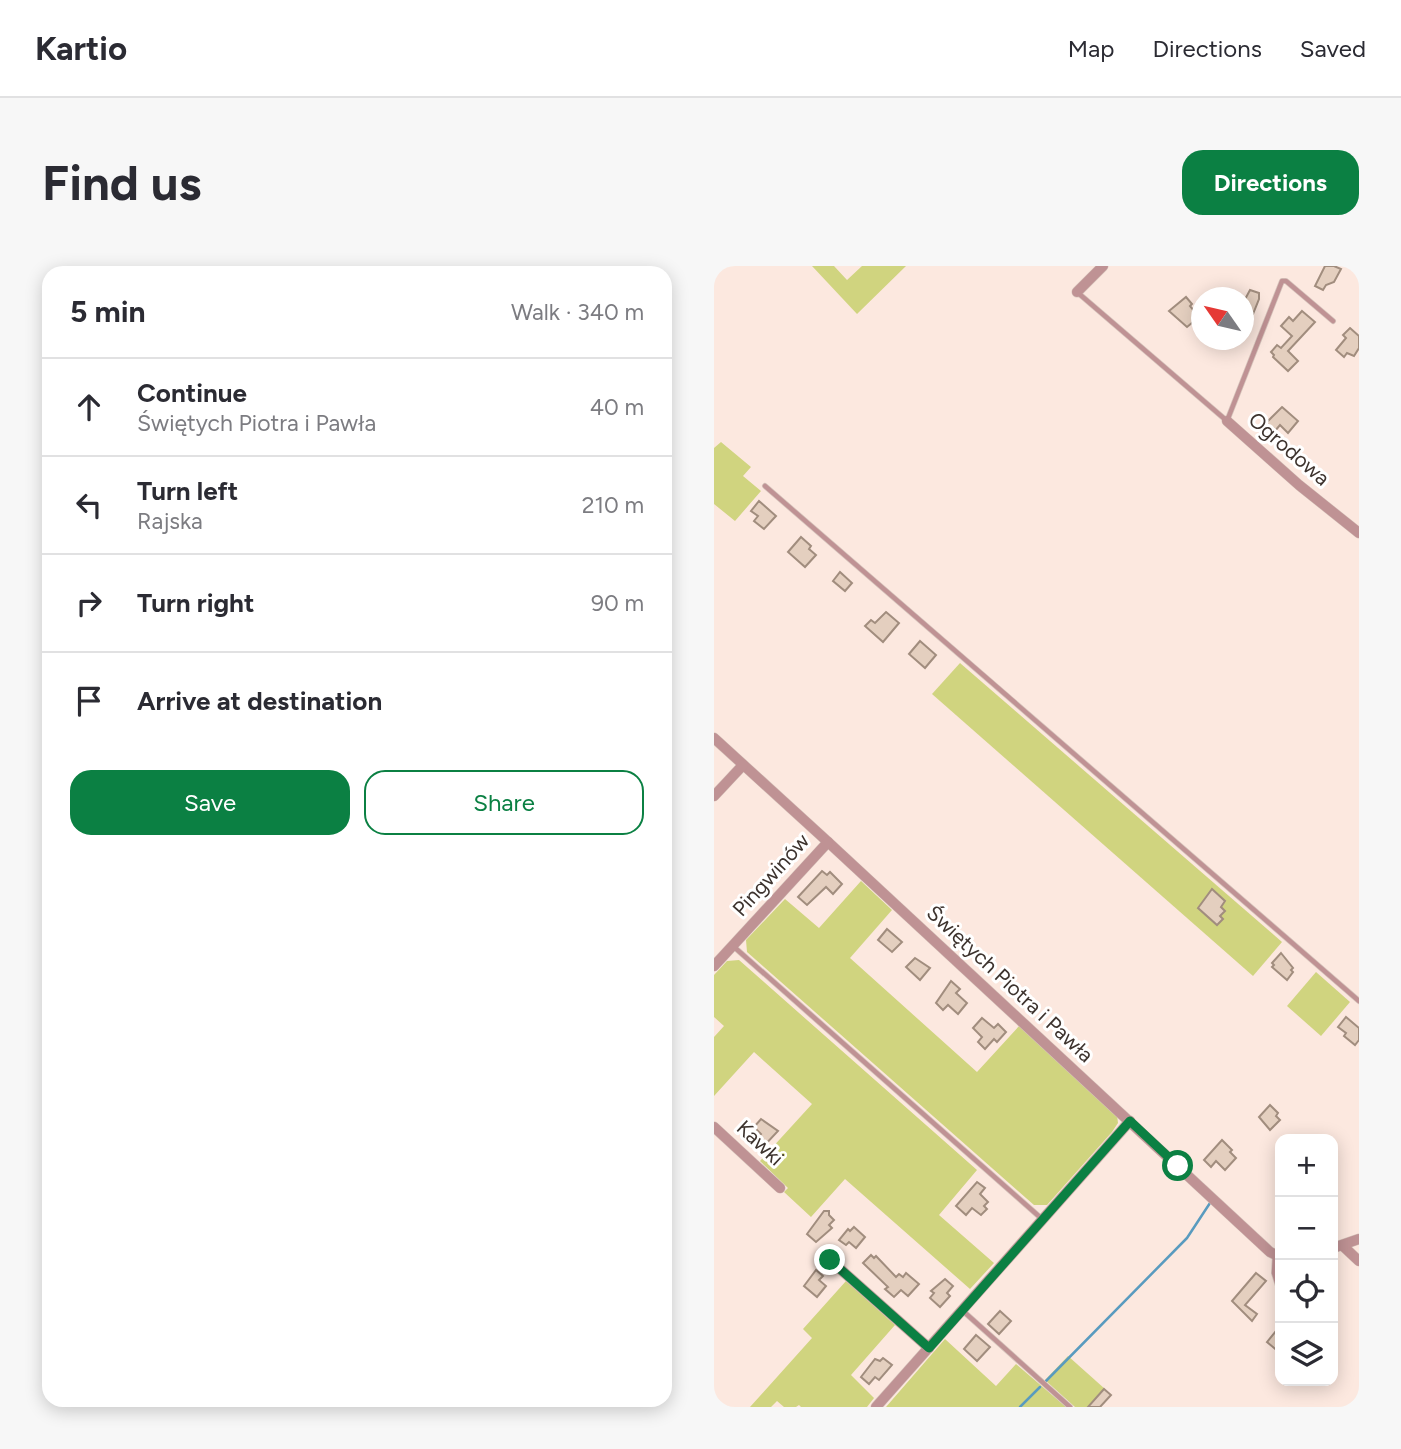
<!DOCTYPE html>
<html lang="en">
<head>
<meta charset="utf-8">
<style>
	body { margin:0; font-family:Figtree,sans-serif; background:#f7f7f7; color:#2b2b33 }
	.controls { position:absolute; right:21px; bottom:21px; display:grid; overflow:hidden; border-radius:14px; box-shadow:0 4px 18px #0003 }
	.controls button { width:63px; height:63px; display:grid; place-items:center; padding:0; border:0; border-bottom:2px solid #e1e1e2; background:#fff; color:#2b2b33; font:35px sans-serif }
	.compass { position:absolute; left:477px; top:21px; width:63px; height:63px; border-radius:50%; background:#fff; box-shadow:0 4px 18px #0003; rotate:304deg }
	.stop { position:absolute; width:21px; height:21px; margin:-16px; border:5px solid #0b8043; border-radius:50%; background:#fff }
	.stop.end { background:#0b8043; border-color:#fff; box-shadow:0 2px 7px #0008 }
	.list { margin:0; padding:0; list-style:none }
	h2 { display:flex; justify-content:space-between; align-items:center; height:91px; margin:0; padding:0 28px; font-size:30px }
	h2 small { font-size:23px; font-weight:400; color:#7c7c81 }
	.list li { display:grid; grid-template-columns:46px 1fr auto; gap:21px; align-items:center; box-sizing:border-box; height:98px; padding:0 28px; border-top:2px solid #e1e1e2 }
	.list b { display:block; font-size:26px; white-space:nowrap }
	.list p { margin:0; font-size:23px; white-space:nowrap; color:#7c7c81 }
	.list em { font-size:23px; font-style:normal; color:#7c7c81 }
	.actions { display:flex; gap:14px; padding:21px 28px }
	.actions a { flex:1; padding:16px 0; border:2px solid #0b8043; border-radius:21px; text-align:center; font-size:24px; color:#0b8043 }
	.actions .main { background:#0b8043; color:#fff }
	.icon { flex:none; width:38px; height:38px; fill:none; stroke:currentColor; stroke-width:2; stroke-linecap:round; stroke-linejoin:round }
	.map { position:relative; flex:none; width:645px; height:1141px; overflow:hidden; border-radius:21px }
	header { display:flex; align-items:center; gap:42px; box-sizing:border-box; height:98px; padding:0 35px; background:#fff; border-bottom:2px solid #e1e1e2 }
	header strong { font-size:33px }
	nav { display:flex; gap:38px; margin-inline-start:auto; font-size:24px }
	.intro { display:flex; align-items:center; justify-content:space-between; box-sizing:border-box; height:168px; padding:0 42px }
	h1 { margin:0; font-size:49px }
	.button { padding:18px 32px; border-radius:21px; background:#0b8043; color:#fff; font-size:24px; font-weight:700 }
	main { display:flex; gap:42px; padding:0 42px }
	aside { flex:1; background:#fff; border-radius:21px; box-shadow:0 4px 18px #0003 }
	.map>svg:first-child { display:block }
	.green { fill:#d0d47f }
	.lines { fill:none; stroke-linecap:round; stroke-linejoin:round }
	.stream { stroke:#599bbf; stroke-width:2.5 }
	.building { fill:#e4cfbf; stroke:#a18d7e; stroke-width:2 }
	.lane-casing { stroke:#d6c4bc; stroke-width:6 }
	.street-casing { stroke:#d6c4bc; stroke-width:11 }
	.lane { stroke:#bf9294; stroke-width:4.5 }
	.street { stroke:#bf9294; stroke-width:10 }
	.route { stroke:#0b8043; stroke-width:9 }
	.labels { text-anchor:middle; stroke-width:6; stroke-linejoin:round; paint-order:stroke }
	.street-label { font-size:21px; fill:#3d332e; stroke:#fff }
</style>
</head>
<body>
<header>
<strong>Kartio</strong>
<nav><a>Map</a><a>Directions</a><a>Saved</a></nav>
</header>
<div class="intro"><h1>Find us</h1><a class="button">Directions</a></div>
<main>
<aside>
<h2>5 min<small>Walk · 340 m</small></h2>
<ul class="list">
<li><svg class="icon" aria-label="ahead" viewBox="0 0 24 24"><path d="M12 20V5M6 11l6-6 6 6"/></svg><div><b>Continue</b><p>Świętych Piotra i Pawła</p></div><em>40 m</em></li>
<li><svg class="icon" aria-label="left" viewBox="0 0 24 24"><path d="M17 20v-9H6M10 6l-5 5 5 5"/></svg><div><b>Turn left</b><p>Rajska</p></div><em>210 m</em></li>
<li><svg class="icon" aria-label="right" viewBox="0 0 24 24"><path d="M7 20v-9h11M14 6l5 5-5 5"/></svg><div><b>Turn right</b></div><em>90 m</em></li>
<li><svg class="icon" aria-label="arrive" viewBox="0 0 24 24"><path d="M6 21V4h12l-3 4 3 4H6"/></svg><div><b>Arrive at destination</b></div></li>
</ul>
<div class="actions"><a class="main">Save</a><a>Share</a></div>
</aside>
<div class="map">
<svg width="645" height="1141" viewBox="0 0 645 1141">
	<rect width="100%" height="100%" fill="#fce8df"/>
	<g class="green">
		<polygon points="98,0 120,0 133,14 148,0 192,0 143,48"/>
		<polygon points="7,176 37,201 29,210 47,225 21,255 0,238 0,182"/>
		<polygon points="246,397 568,676 539,710 218,428"/>
		<polygon points="147,615 178,644 136,692 263,806 306,759 403,849 404,857 398,866 333,939 320,939 33,686 32,674 71,633 105,662"/>
		<polygon points="25,694 263,904 225,949 280,997 256,1023 131,913 97,951 70,926 74,922 46,895 98,838 40,786 0,830 0,771 10,760 0,751 0,709 13,695"/>
		<polygon points="602,706 636,736 607,770 573,740"/>
		<polygon points="132,1015 181,1059 137,1109 160,1132 153,1141 87,1141 85,1139 82,1141 70,1141 63,1135 57,1141 36,1141 98,1072 89,1063"/>
		<polygon points="231,1073 282,1120 302,1098 352,1141 172,1141"/>
		<polygon points="354,1090 391,1123 374,1141 361,1141 331,1114"/>
	</g>
	<g class="lines">
		<g class="stream">
			<polyline points="332,1115 473,972 496,937"/>
			<polyline points="306,1141 326,1121"/>
		</g>
	</g>
	<g class="building">
		<polygon points="611,0 620,0 627,3 620,16 612,19 609,24 601,20"/>
		<polygon points="536,24 545,27 545,33 539,48 532,48 529,37"/>
		<polygon points="472,31 478,38 476,40 485,51 473,61 455,45"/>
		<polygon points="588,45 601,56 574,85 584,95 574,105 559,91 560,89 557,86 563,79 567,82 578,70 567,60 575,51 579,55"/>
		<polygon points="636,62 645,70 645,82 640,90 633,87 630,91 622,84 632,72 629,69"/>
		<polygon points="568,141 584,155 574,167 566,159 561,165 552,157"/>
		<polygon points="45,235 62,250 50,263 40,255 44,250 37,245"/>
		<polygon points="87,271 97,280 95,283 102,289 91,301 74,286"/>
		<polygon points="126,306 138,317 131,325 119,315"/>
		<polygon points="172,346 185,357 169,376 151,360 157,354 161,357"/>
		<polygon points="206,375 222,389 211,402 195,388"/>
		<polygon points="108,605 113,609 116,606 128,618 119,628 112,621 93,639 84,631"/>
		<polygon points="498,623 511,635 507,641 511,645 506,650 509,653 503,659 484,642"/>
		<polygon points="173,663 188,676 178,686 164,674"/>
		<polygon points="567,687 579,702 577,704 579,706 573,714 558,701 560,699 558,697"/>
		<polygon points="201,692 216,702 206,714 192,701"/>
		<polygon points="237,715 246,723 242,727 253,737 244,748 234,739 229,744 222,737"/>
		<polygon points="632,751 645,762 645,774 641,779 630,770 632,767 624,761"/>
		<polygon points="268,752 280,762 284,758 292,766 283,776 280,773 271,783 264,776 268,771 259,762"/>
		<polygon points="556,839 564,847 562,850 566,854 556,864 545,851"/>
		<polygon points="47,853 64,865 48,882 41,875 47,868 40,861"/>
		<polygon points="508,874 518,884 516,886 522,892 511,904 502,895 497,901 490,894"/>
		<polygon points="263,916 271,922 266,928 274,936 270,940 273,943 267,949 258,942 252,949 242,940"/>
		<polygon points="110,945 115,945 115,949 120,954 115,959 118,962 102,976 93,968"/>
		<polygon points="140,961 151,971 142,982 135,976 132,979 125,974 134,963 136,965"/>
		<polygon points="157,989 160,992 162,990 182,1011 185,1008 189,1011 192,1007 205,1018 194,1030 187,1024 180,1031 171,1023 174,1021 149,997"/>
		<polygon points="102,1004 109,1010 105,1014 112,1020 103,1031 90,1020"/>
		<polygon points="542,1007 552,1015 531,1039 543,1048 538,1055 518,1035"/>
		<polygon points="231,1013 239,1020 233,1027 236,1030 226,1041 216,1032 220,1027 217,1025"/>
		<polygon points="286,1045 297,1055 285,1068 274,1058"/>
		<polygon points="566,1060 566,1087 553,1076"/>
		<polygon points="262,1069 276,1081 263,1095 250,1083"/>
		<polygon points="169,1092 178,1099 165,1114 161,1111 155,1118 147,1111 161,1093 166,1095"/>
		<polygon points="390,1123 397,1129 386,1141 374,1141"/>
	</g>
	<g class="lines">
		<defs>
			<g id="lane">
				<polyline points="363,26 513,155 568,15 572,15 619,55"/>
				<polyline points="51,220 645,735"/>
				<polyline points="19,680 328,953"/>
				<polyline points="561,990 560,1007 566,1026"/>
				<polyline points="249,1045 356,1141"/>
			</g>
			<g id="street">
				<polyline points="363,26 389,0"/>
				<polyline points="513,155 585,219 645,267"/>
				<polyline points="0,472 114,576 556,986 566,991"/>
				<polyline points="0,530 29,499"/>
				<polyline points="0,700 114,576"/>
				<polyline points="0,861 66,922"/>
				<polyline points="629,980 645,995"/>
				<polyline points="619,982 645,973"/>
				<polyline points="116,994 215,1082"/>
				<polyline points="162,1141 416,855"/>
			</g>
		</defs>
		<use href="#lane" class="lane-casing"/>
		<use href="#street" class="street-casing"/>
		<use href="#lane" class="lane"/>
		<use href="#street" class="street"/>
	</g>
	<g class="lines">
		<polyline class="route" points="116,994 215,1082 416,855 464,900"/>
	</g>
	<g class="labels">
		<g class="street-label">
			<text transform="translate(575 183) rotate(41)" y="7">Ogrodowa</text>
			<text transform="translate(57 609) rotate(-48)" y="7">Pingwinów</text>
			<text transform="translate(296 718) rotate(43)" y="7">Świętych Piotra i Pawła</text>
			<text transform="translate(46 877) rotate(43)" y="7">Kawki</text>
		</g>
	</g>
</svg>
<div class="controls">
<button>+</button>
<button>−</button>
<button><svg class="icon" aria-label="locate" viewBox="0 0 24 24"><circle cx="12" cy="12" r="6"/><path d="M12 2v4M12 18v4M2 12h4M18 12h4"/></svg></button>
<button><svg class="icon" aria-label="layers" viewBox="0 0 24 24"><path d="M12 4l9 5-9 5-9-5zM3 14l9 5 9-5"/></svg></button>
</div>
<svg class="compass" viewBox="-18 -18 36 36"><path d="M0-13l5 13h-10z" fill="#e53935"/><path d="M0 13l5-13h-10z" fill="#7c7c81"/></svg>
<div class="stop" style="left:464px;top:900px"></div>
<div class="stop end" style="left:116px;top:994px"></div>
</div>
</main>
</body>
</html>
